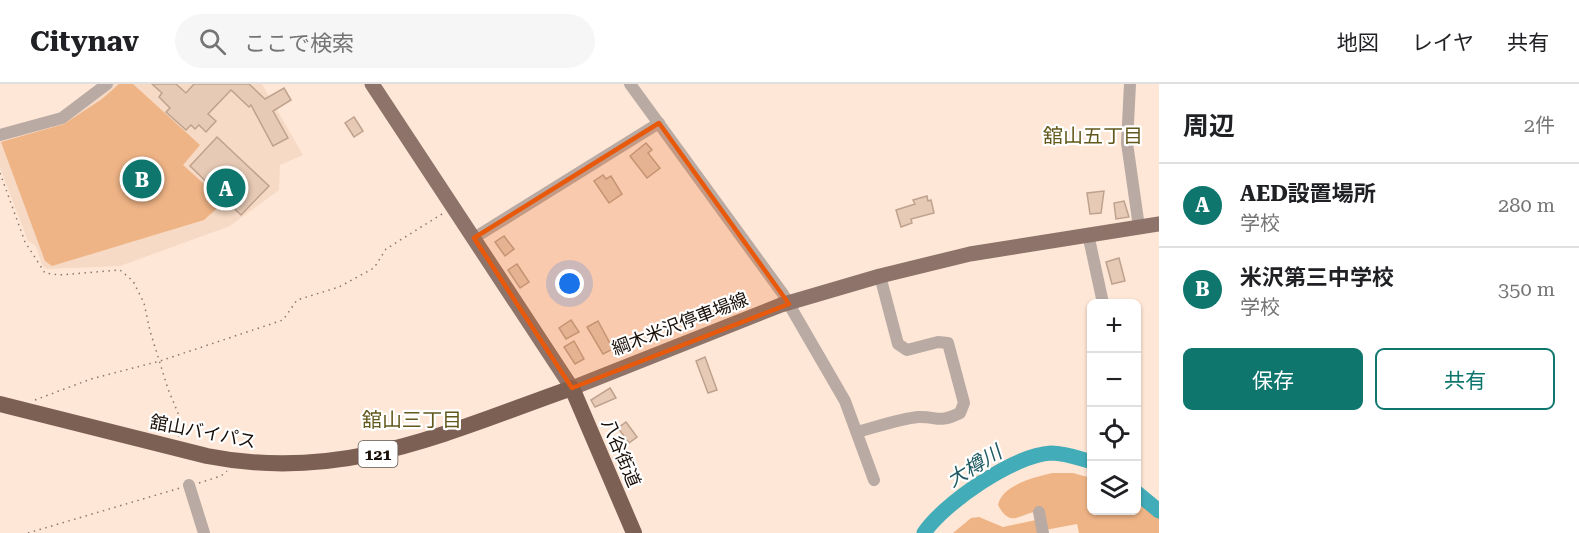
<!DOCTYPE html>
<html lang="ja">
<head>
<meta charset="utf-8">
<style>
	body { margin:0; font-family:"Roboto Serif","Noto Sans JP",serif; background:#f6f6f6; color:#202124 }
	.controls { position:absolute; right:18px; bottom:18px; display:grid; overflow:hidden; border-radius:9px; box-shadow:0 2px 4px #0004 }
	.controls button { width:54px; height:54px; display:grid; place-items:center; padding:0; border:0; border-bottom:2px solid #e0e0e0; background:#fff; color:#202124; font:30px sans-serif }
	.you { position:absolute; left:570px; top:200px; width:21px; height:21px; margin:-15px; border:4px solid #fff; border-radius:50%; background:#1a73e8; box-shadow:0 0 0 9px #1a73e833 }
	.badge { display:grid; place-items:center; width:39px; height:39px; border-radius:50%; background:#0f766e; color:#fff; font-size:20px; font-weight:700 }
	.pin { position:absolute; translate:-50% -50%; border:3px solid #fff; box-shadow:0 2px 6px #0006 }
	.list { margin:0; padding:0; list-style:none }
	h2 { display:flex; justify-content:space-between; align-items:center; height:78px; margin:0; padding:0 24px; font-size:26px }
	h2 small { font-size:20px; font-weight:400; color:#757577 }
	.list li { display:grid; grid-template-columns:39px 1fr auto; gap:18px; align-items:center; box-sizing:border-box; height:84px; padding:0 24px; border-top:2px solid #e0e0e0 }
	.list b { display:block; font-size:22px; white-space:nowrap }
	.list p { margin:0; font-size:20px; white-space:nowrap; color:#757577 }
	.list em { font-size:20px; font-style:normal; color:#757577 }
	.actions { display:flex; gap:12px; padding:18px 24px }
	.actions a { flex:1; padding:14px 0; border:2px solid #0f766e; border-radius:9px; text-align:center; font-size:21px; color:#0f766e }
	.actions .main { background:#0f766e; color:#fff }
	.icon { flex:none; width:33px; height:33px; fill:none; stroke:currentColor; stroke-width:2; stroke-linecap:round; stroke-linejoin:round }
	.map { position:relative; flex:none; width:1159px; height:449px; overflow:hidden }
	header { display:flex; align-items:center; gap:36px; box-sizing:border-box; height:84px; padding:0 30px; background:#fff; border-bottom:2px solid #e0e0e0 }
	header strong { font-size:28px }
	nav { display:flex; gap:33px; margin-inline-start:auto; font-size:21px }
	.search { width:420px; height:54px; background:#f6f6f6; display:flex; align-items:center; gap:15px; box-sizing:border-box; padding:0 21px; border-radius:33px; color:#757577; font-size:22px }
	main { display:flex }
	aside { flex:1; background:#fff }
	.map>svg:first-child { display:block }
	.built { fill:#f6dac5 }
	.green { fill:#efb486 }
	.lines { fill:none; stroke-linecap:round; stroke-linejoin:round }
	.river { stroke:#43acb9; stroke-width:15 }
	.building { fill:#e7cab5; stroke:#bea28e; stroke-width:1.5 }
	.path { stroke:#88786c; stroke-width:1.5; stroke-dasharray:1.5 4.5; stroke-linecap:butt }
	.minor { stroke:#b9aaa4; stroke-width:12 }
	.major { stroke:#8d7369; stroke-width:15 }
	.highway { stroke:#7d6054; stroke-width:16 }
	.marked { fill:#e8590c; fill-opacity:0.2; stroke:#e8590c; stroke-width:4.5; stroke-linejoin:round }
	.labels { text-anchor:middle; stroke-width:4.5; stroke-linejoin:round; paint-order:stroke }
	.shield { fill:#fff; stroke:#5e5752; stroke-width:1.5 }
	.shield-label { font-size:16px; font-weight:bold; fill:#190f08 }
	.street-label { font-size:18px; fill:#190f08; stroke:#fff }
	.neighbourhood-label { font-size:20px; fill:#62581c; stroke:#fff }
	.water-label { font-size:20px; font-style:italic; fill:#225c63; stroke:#fff }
</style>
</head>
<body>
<header>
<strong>Citynav</strong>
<div class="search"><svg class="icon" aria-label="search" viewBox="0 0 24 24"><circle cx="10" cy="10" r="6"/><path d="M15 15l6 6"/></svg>ここで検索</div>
<nav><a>地図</a><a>レイヤ</a><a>共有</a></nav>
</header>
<main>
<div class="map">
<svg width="1159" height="449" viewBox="0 0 1159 449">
	<rect width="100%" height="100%" fill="#fee7d6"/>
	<polygon class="built" points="110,0 262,0 303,71 280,81 279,106 230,142 120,182 47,185 42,181 36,162 28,157 0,84 0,52 61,35"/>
	<g class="green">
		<polygon points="119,0 133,0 200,61 183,81 224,118 204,136 52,182 45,177 1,58 64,40 102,15"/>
		<path d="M1052,389H1073L1091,394L1092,426H1136L1137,415L1159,433V449H1079L1077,440L1045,446L1034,428C1017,432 1010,443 998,421C1002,401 1035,393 1052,389Z"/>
		<polygon points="979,433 1003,443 1036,436 1039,449 953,449 971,434"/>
	</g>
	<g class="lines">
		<g class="river">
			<polyline points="1136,408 1159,427"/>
			<path d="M924,449C944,419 1014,371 1051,369C1066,369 1078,374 1092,378"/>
		</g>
	</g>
	<g class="building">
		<polygon points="152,0 176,0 186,9 194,0 249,0 265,15 284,4 291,16 273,27 288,54 273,62 251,21 249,23 231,6 208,30 216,37 206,48 199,41 195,45 191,41 186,46 166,28 170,24 159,13 162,9"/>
		<polygon points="354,33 363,47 354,53 345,39"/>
		<polygon points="217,53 269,102 241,131 190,82"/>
		<polygon points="646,59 652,66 648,69 660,84 647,94 630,72"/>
		<polygon points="603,91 606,95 611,92 622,110 609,119 594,97"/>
		<polygon points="1104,107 1101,129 1090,130 1087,109"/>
		<polygon points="927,112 928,117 931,116 934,129 911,135 912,139 901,143 896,126 915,120 913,116"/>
		<polygon points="1124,117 1129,133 1116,135 1114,119"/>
		<polygon points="504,152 514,165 505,172 495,158"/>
		<polygon points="1119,174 1125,197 1112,200 1106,178"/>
		<polygon points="517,180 529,198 520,204 508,186"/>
		<polygon points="571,236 579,248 566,255 559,244"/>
		<polygon points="598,237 613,265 603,270 587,243"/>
		<polygon points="574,257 584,275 575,280 564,263"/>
		<polygon points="705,273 717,306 708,309 696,277"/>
		<polygon points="610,304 616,314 595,323 591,316"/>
		<polygon points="626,338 637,353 629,359 618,344"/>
	</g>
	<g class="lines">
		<g class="path">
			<polyline points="0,89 25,158 45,189 59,191 120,186 133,197 144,219 150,247 168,305 178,329 179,353"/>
			<polyline points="35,316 91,295 160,277 283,236 297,216 339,203 374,184 386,165 442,130"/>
			<polyline points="199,399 221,392 227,387"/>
			<polyline points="28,449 180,404"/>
		</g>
		<g class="minor">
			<polyline points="630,0 783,210 845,317 874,396"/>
			<polyline points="1130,0 1127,59 1139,143"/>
			<polyline points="0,51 62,34 107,0"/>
			<polyline points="1088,150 1103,219"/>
			<polyline points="474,154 659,39"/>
			<path d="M857,348C877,343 898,335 918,333C938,332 937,340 960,329L964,319L948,259L938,258L907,266L898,260L880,192"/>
			<polyline points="189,401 204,449"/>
			<polyline points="1039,428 1043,449"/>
		</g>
		<polyline class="major" points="372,0 572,304 781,221 880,192 970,170 1159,140"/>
		<path class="highway" d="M0,320L207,372C343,399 447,348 572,304L634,449"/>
	</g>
	<path class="marked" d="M659,39L789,220L572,304L474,154Z"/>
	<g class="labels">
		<rect class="shield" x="358.5" y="357" width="39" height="26" rx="4.5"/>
		<g class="shield-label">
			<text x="378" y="376">121</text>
		</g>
		<g class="street-label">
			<text transform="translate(680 240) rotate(-21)" y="6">綱木米沢停車場線</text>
			<text transform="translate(203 348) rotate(11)" y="6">舘山バイパス</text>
			<text transform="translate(621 369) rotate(67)" y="6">八谷街道</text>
		</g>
		<g class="neighbourhood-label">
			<text x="1093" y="59">舘山五丁目</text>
			<text x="412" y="343">舘山三丁目</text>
		</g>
		<g class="water-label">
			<text transform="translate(974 382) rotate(-32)" y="7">大樽川</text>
		</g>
	</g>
</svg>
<div class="controls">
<button>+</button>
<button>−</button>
<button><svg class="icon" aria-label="locate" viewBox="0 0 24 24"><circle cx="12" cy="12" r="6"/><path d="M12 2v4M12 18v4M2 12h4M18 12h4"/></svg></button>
<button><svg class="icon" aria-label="layers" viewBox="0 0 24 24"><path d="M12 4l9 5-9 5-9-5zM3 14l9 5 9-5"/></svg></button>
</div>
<div class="you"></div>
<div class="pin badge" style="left:226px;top:104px">A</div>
<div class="pin badge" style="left:142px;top:95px">B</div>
</div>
<aside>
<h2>周辺<small>2件</small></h2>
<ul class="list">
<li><span class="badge">A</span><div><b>AED設置場所</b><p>学校</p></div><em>280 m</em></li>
<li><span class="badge">B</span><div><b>米沢第三中学校</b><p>学校</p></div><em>350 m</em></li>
</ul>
<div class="actions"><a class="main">保存</a><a>共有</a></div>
</aside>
</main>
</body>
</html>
